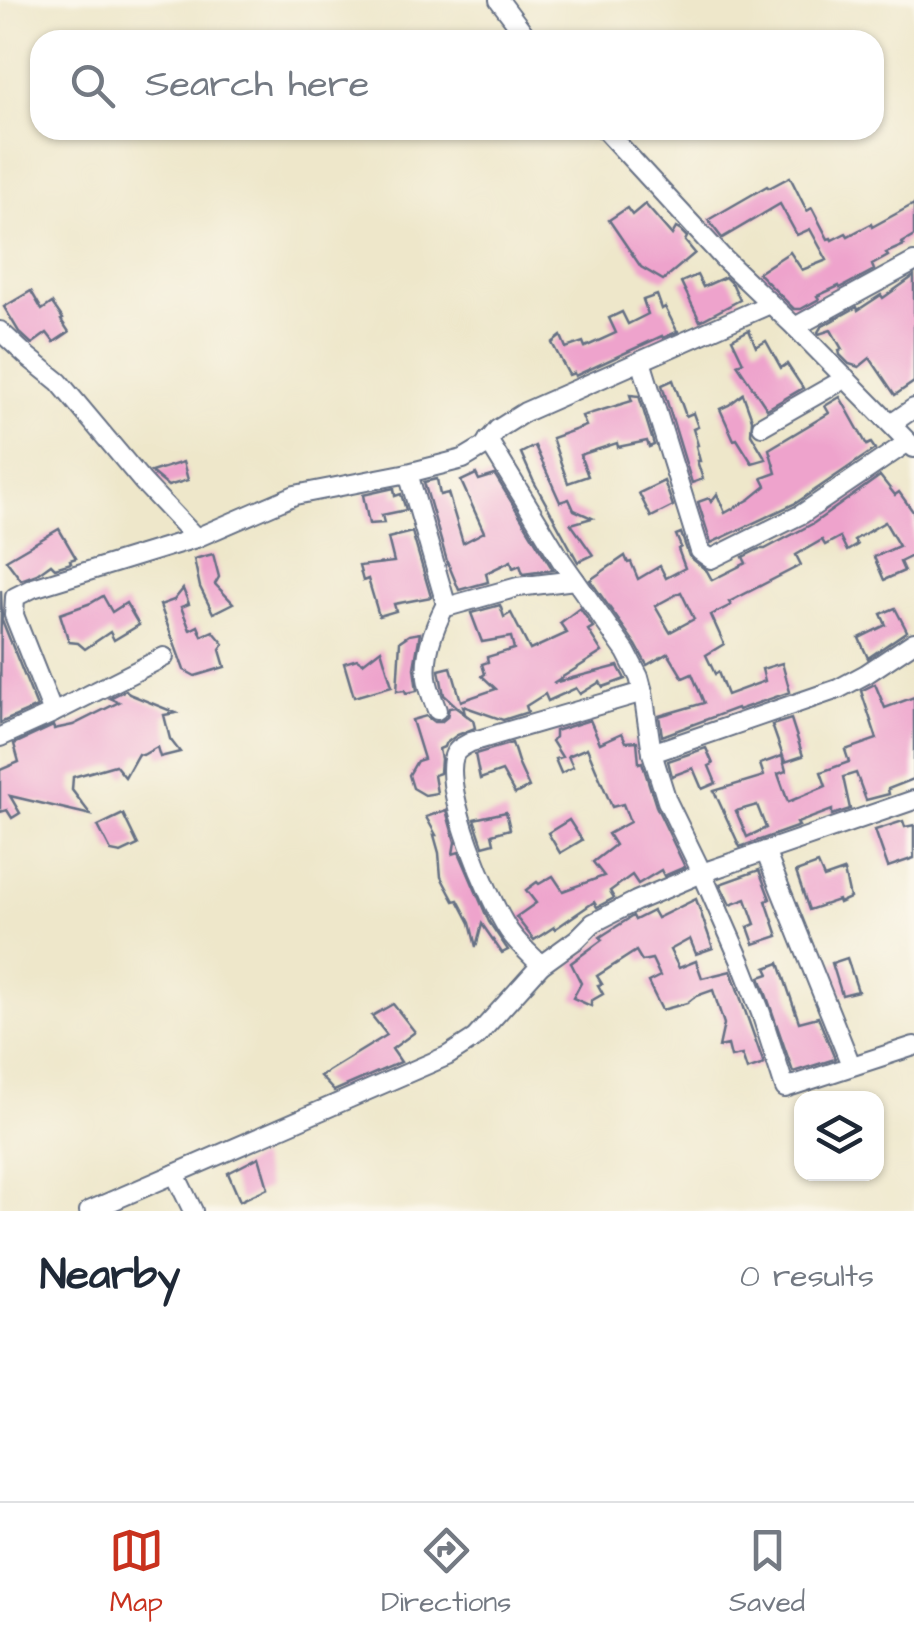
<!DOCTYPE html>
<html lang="en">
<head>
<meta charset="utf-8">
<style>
	body { margin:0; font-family:"Architects Daughter",sans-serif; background:#f6f6f7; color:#1f2937 }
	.controls { position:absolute; right:30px; bottom:30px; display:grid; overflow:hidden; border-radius:20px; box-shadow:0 2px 8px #0004 }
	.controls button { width:90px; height:90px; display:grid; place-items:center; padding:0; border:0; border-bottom:2px solid #e0e1e3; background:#fff; color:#1f2937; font:50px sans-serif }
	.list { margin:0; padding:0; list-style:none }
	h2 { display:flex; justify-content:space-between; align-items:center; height:130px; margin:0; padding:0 40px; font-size:42px }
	h2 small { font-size:32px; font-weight:400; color:#747a83 }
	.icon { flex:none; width:55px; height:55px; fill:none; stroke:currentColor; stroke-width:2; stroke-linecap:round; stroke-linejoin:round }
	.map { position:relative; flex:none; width:914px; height:1211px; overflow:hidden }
	.search { position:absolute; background:#fff; box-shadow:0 2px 8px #0004; left:30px; right:30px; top:30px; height:110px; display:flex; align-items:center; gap:25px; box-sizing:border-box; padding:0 35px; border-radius:30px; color:#747a83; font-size:38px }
	.sheet { height:290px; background:#fff }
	nav { display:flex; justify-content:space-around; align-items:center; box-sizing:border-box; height:140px; border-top:2px solid #e0e1e3; background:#fff; font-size:28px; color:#747a83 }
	nav a { display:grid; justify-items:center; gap:5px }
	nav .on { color:#c8321e }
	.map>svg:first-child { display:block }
	.building { fill:#eea3cc; fill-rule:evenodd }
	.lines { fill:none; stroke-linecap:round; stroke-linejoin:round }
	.minor-casing { stroke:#656f84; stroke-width:22 }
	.minor { stroke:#fff; stroke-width:18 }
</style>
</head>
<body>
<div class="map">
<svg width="914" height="1211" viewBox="0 0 914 1211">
	<rect width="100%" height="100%" fill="#fbf7ec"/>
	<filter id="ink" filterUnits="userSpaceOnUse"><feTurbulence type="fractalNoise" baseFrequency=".01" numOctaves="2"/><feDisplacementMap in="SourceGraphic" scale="20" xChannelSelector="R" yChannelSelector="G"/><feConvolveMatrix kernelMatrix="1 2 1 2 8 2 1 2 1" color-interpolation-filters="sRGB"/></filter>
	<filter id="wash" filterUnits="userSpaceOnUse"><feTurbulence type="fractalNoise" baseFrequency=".0048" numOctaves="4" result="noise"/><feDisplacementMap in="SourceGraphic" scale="40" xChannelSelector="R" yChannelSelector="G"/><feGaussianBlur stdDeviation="2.25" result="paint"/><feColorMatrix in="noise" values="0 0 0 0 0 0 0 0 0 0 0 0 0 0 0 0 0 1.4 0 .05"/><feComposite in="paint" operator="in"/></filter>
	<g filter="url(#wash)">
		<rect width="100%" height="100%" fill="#eee7ca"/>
		<g id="blocks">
			<g class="building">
				<polygon points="790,177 807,211 812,208 828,239 831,238 832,240 846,233 848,236 871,224 872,227 914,204 914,236 902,243 904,245 886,253 888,256 872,265 874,270 840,288 839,286 817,296 819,299 801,309 794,309 758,273 790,252 802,270 827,260 810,229 797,235 780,204 722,238 708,220 767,186 769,188"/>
				<polygon points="645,204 672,235 676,228 681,231 687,237 685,241 695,253 663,280 641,267 609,220 627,208 632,215"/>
				<polygon points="697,275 703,287 725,277 733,285 740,300 700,321 681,282"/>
				<polygon points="914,276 914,382 895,395 870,358 859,367 849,364 840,355 839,350 842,349 831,330 819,334 818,332 821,327 857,307 858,310 881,295 883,298"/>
				<polygon points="31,291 42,310 52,303 63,319 61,320 69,332 54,342 47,333 32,344 19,332 4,307"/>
				<polygon points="657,295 662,309 665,307 677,331 679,331 663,338 662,336 575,376 574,373 569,375 552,343 561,336 566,348 583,342 585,347 616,333 609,318 622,312 628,324 648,314 643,300"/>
				<polygon points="749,330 756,347 766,341 781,368 787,364 803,388 767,409 737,364 743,362 732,339"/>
				<polygon points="673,380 686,416 693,413 698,427 693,429 698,445 696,446 700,461 697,461 703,479 692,483 662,385"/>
				<polygon points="743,394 752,419 751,434 766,459 752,463 737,439 734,440 720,409 729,405"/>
				<polygon points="630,395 639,396 654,445 649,447 647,441 618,447 617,443 580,455 588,476 568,483 552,438 586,426 582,416 632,401"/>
				<polygon points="840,397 867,445 871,443 875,449 796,503 711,543 698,502 709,498 711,502 717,494 725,513 750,499 766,486 762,478 776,473 769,449 829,413 825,406"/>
				<polygon points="535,446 560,502 569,499 574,510 592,518 571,524 593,555 578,562 533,480 521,453"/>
				<polygon points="183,462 188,480 168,486 151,472"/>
				<polygon points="476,474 479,480 495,475 553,570 523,574 520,565 513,568 511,561 486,573 488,582 459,590 447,561 424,482 437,479 440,495 448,493 463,543 484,532 461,481"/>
				<path d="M880,476L895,495L899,492L914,513V555L900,562L904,571L884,580L874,557L899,546L885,522L854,540L857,545L847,551L840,537L825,545L822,540L796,555L801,565L729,602L731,605L711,615L724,644L706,655L715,674L718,672L727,695L765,681L762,669L782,663L790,692L738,710L737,708L662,736L659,716L704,703L692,674L683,678L668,653L647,665L636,645L590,580L625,556L628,563L631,562L638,579L660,566L666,578L685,568L678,549L681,547L676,535L681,533L689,556L707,571L712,580L746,563L743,557L759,549H765L814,523ZM681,592L694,619L670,632L655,606Z"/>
				<polygon points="664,481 673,506 651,517 639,493"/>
				<polygon points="394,488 395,496 401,494 406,510 382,515 384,523 369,524 363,495"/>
				<polygon points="59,529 76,558 70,560 71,563 55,568 51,564 37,574 21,580 6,560"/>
				<polygon points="412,532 431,597 394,604 396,611 379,616 368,579 363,581 359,566 394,562 388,538"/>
				<polygon points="213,554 219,577 215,584 233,603 213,613 200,587 194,559"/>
				<polygon points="183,589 189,604 181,607 190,630 198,626 202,636 213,631 224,644 220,650 225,667 195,676 184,670 160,605 174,600"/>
				<polygon points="1,590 2,620 37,707 0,723"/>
				<polygon points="103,596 112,612 126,603 139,625 114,640 110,632 85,649 78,643 69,642 60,614 91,603"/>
				<polygon points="500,605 504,617 511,613 530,650 567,633 560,623 580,608 593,627 588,630 602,652 553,683 618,666 625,679 603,687 600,682 580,694 576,688 548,701 545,694 526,706 528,712 503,720 463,706 465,714 444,695 439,670 451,667 461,701 496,689 482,676 485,674 482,664 488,662 487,657 514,649 511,637 482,642 471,613"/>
				<polygon points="895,608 907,631 868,658 859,638 886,625 881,614"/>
				<polygon points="420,633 414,668 417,691 406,693 405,690 397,691 400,641 409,635"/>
				<polygon points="381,649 392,686 354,697 344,663 357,659 363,663"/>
				<path d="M875,684L885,708L914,697V779L888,789L889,794L866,800L856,773L843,777L850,809L832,815V810L797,823L799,826L740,847L714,791L764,776L760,764L782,756L786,771L778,774L788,802L826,786L821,772L849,762L845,750L877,739L861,691ZM757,805L766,828L747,837L736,811Z"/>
				<polygon points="126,690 129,694 176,713 164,715 170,739 180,752 160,757 157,747 143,755 138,754 125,777 115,765 73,777 72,790 91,815 10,796 20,813 12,818 7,810 0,812 0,770 19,762 14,744 53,726 54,729 73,725 119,702 110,698"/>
				<polygon points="455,707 473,720 475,728 457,735 445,744 444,747 439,749 441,759 440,773 434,775 437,793 425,795 413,788 409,775 417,761 424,759 412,720 426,716 434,722 441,722 447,717 449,708"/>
				<polygon points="791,719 803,756 785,762 772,725"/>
				<polygon points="590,720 600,743 622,733 626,742 637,741 639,763 642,762 656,806 685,867 664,876 661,870 638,884 632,875 610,891 614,898 597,907 594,902 555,929 554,927 534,940 516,917 536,903 526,890 537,882 539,884 553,876 563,891 604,876 593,862 615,845 608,834 630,822 623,804 612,807 587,748 568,756 573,767 561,773 555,759 562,757 552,741 555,737 555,731"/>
				<polygon points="512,743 519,765 529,787 515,794 502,771 480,779 475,754"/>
				<polygon points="706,748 713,764 709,766 716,783 702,789 693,768 672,776 668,761"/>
				<polygon points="446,810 455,842 453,854 459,852 489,922 508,950 502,953 482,924 476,947 470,923 458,900 454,901 441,877 439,853 434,835 436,835 426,817"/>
				<polygon points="506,812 510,829 492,834 494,843 483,846 474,819"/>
				<polygon points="123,814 138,845 121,853 111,851 98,826"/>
				<polygon points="569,820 582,840 560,853 548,833"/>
				<polygon points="903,821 905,827 914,825 914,858 888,867 875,830"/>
				<polygon points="818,864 824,878 844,871 850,898 839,903 838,900 809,910 796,872"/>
				<polygon points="759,870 770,899 766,901 778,936 754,944 748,927 755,924 746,899 730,905 720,884"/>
				<polygon points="696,899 713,948 696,954 690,939 670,950 679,968 696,961 702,978 731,971 764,1064 747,1070 742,1055 731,1057 728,1045 719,1047 724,1024 713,990 696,996 687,1003 662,1010 648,982 660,976 652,959 642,961 636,951 597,976 602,984 598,985 603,994 591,1001 591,1006 573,998 581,983 571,963 602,940 600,937 633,916 635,920 653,911 657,918"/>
				<polygon points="847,958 858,991 842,995 832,963"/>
				<polygon points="779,963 799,1022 818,1017 835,1059 793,1072 760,977 769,974 766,968"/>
				<polygon points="393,1004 415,1032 392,1049 401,1062 334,1091 320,1076 387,1035 372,1016"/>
				<polygon points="259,1157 268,1188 240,1201 228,1173"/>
			</g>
		</g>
	</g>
	<g filter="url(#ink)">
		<use href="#blocks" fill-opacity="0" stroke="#656f84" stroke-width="2.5"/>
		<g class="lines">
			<defs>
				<g id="minor">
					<polyline points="499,0 529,40"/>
					<polyline points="605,130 724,259 795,327 914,448"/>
					<polyline points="795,327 914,262"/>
					<polyline points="0,331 28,357 59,382 143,482 196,538 295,495 408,473 463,459 483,447 498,429 525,412 770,304"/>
					<polyline points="641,361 700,551 711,559 802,514 908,442"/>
					<polyline points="891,424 914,408"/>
					<polyline points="762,426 846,378"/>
					<polyline points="488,440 561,560 626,652 639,677 643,692 652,753 838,689 866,674 914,642"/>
					<polyline points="408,473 446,604 450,606 518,587 575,580"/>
					<path d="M437,710C433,700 428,688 427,678C424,653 435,625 446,604"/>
					<polyline points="53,713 164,657"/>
					<polyline points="0,737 53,713 14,615 15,597 33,588 196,538"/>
					<polyline points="652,753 667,801 702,873 741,962 761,1013 785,1088 914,1046"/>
					<polyline points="765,851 851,1065"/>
					<path d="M541,965C530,954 518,944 509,931C489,901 442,791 454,756C457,748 464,746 471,742L643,692"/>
					<polyline points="175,1174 193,1211"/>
					<polyline points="89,1211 447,1056 475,1038 541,965 577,939 593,923 636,901 702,873 914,800"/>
				</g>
			</defs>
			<use href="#minor" class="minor-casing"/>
			<use href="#minor" class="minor"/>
		</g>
	</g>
</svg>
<div class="controls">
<button><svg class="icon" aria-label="layers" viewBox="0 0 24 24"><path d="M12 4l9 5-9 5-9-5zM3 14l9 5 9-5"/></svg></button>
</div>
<div class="search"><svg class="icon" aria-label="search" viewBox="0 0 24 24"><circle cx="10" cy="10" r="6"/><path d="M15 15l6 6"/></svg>Search here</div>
</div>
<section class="sheet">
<h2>Nearby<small>0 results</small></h2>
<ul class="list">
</ul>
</section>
<nav>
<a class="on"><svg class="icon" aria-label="map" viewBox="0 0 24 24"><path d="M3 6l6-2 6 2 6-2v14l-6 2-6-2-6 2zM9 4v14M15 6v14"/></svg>Map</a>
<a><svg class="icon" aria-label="directions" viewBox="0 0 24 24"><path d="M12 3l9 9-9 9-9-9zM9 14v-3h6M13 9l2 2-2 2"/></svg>Directions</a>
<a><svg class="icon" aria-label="saved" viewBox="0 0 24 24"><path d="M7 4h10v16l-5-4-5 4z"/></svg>Saved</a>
</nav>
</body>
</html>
